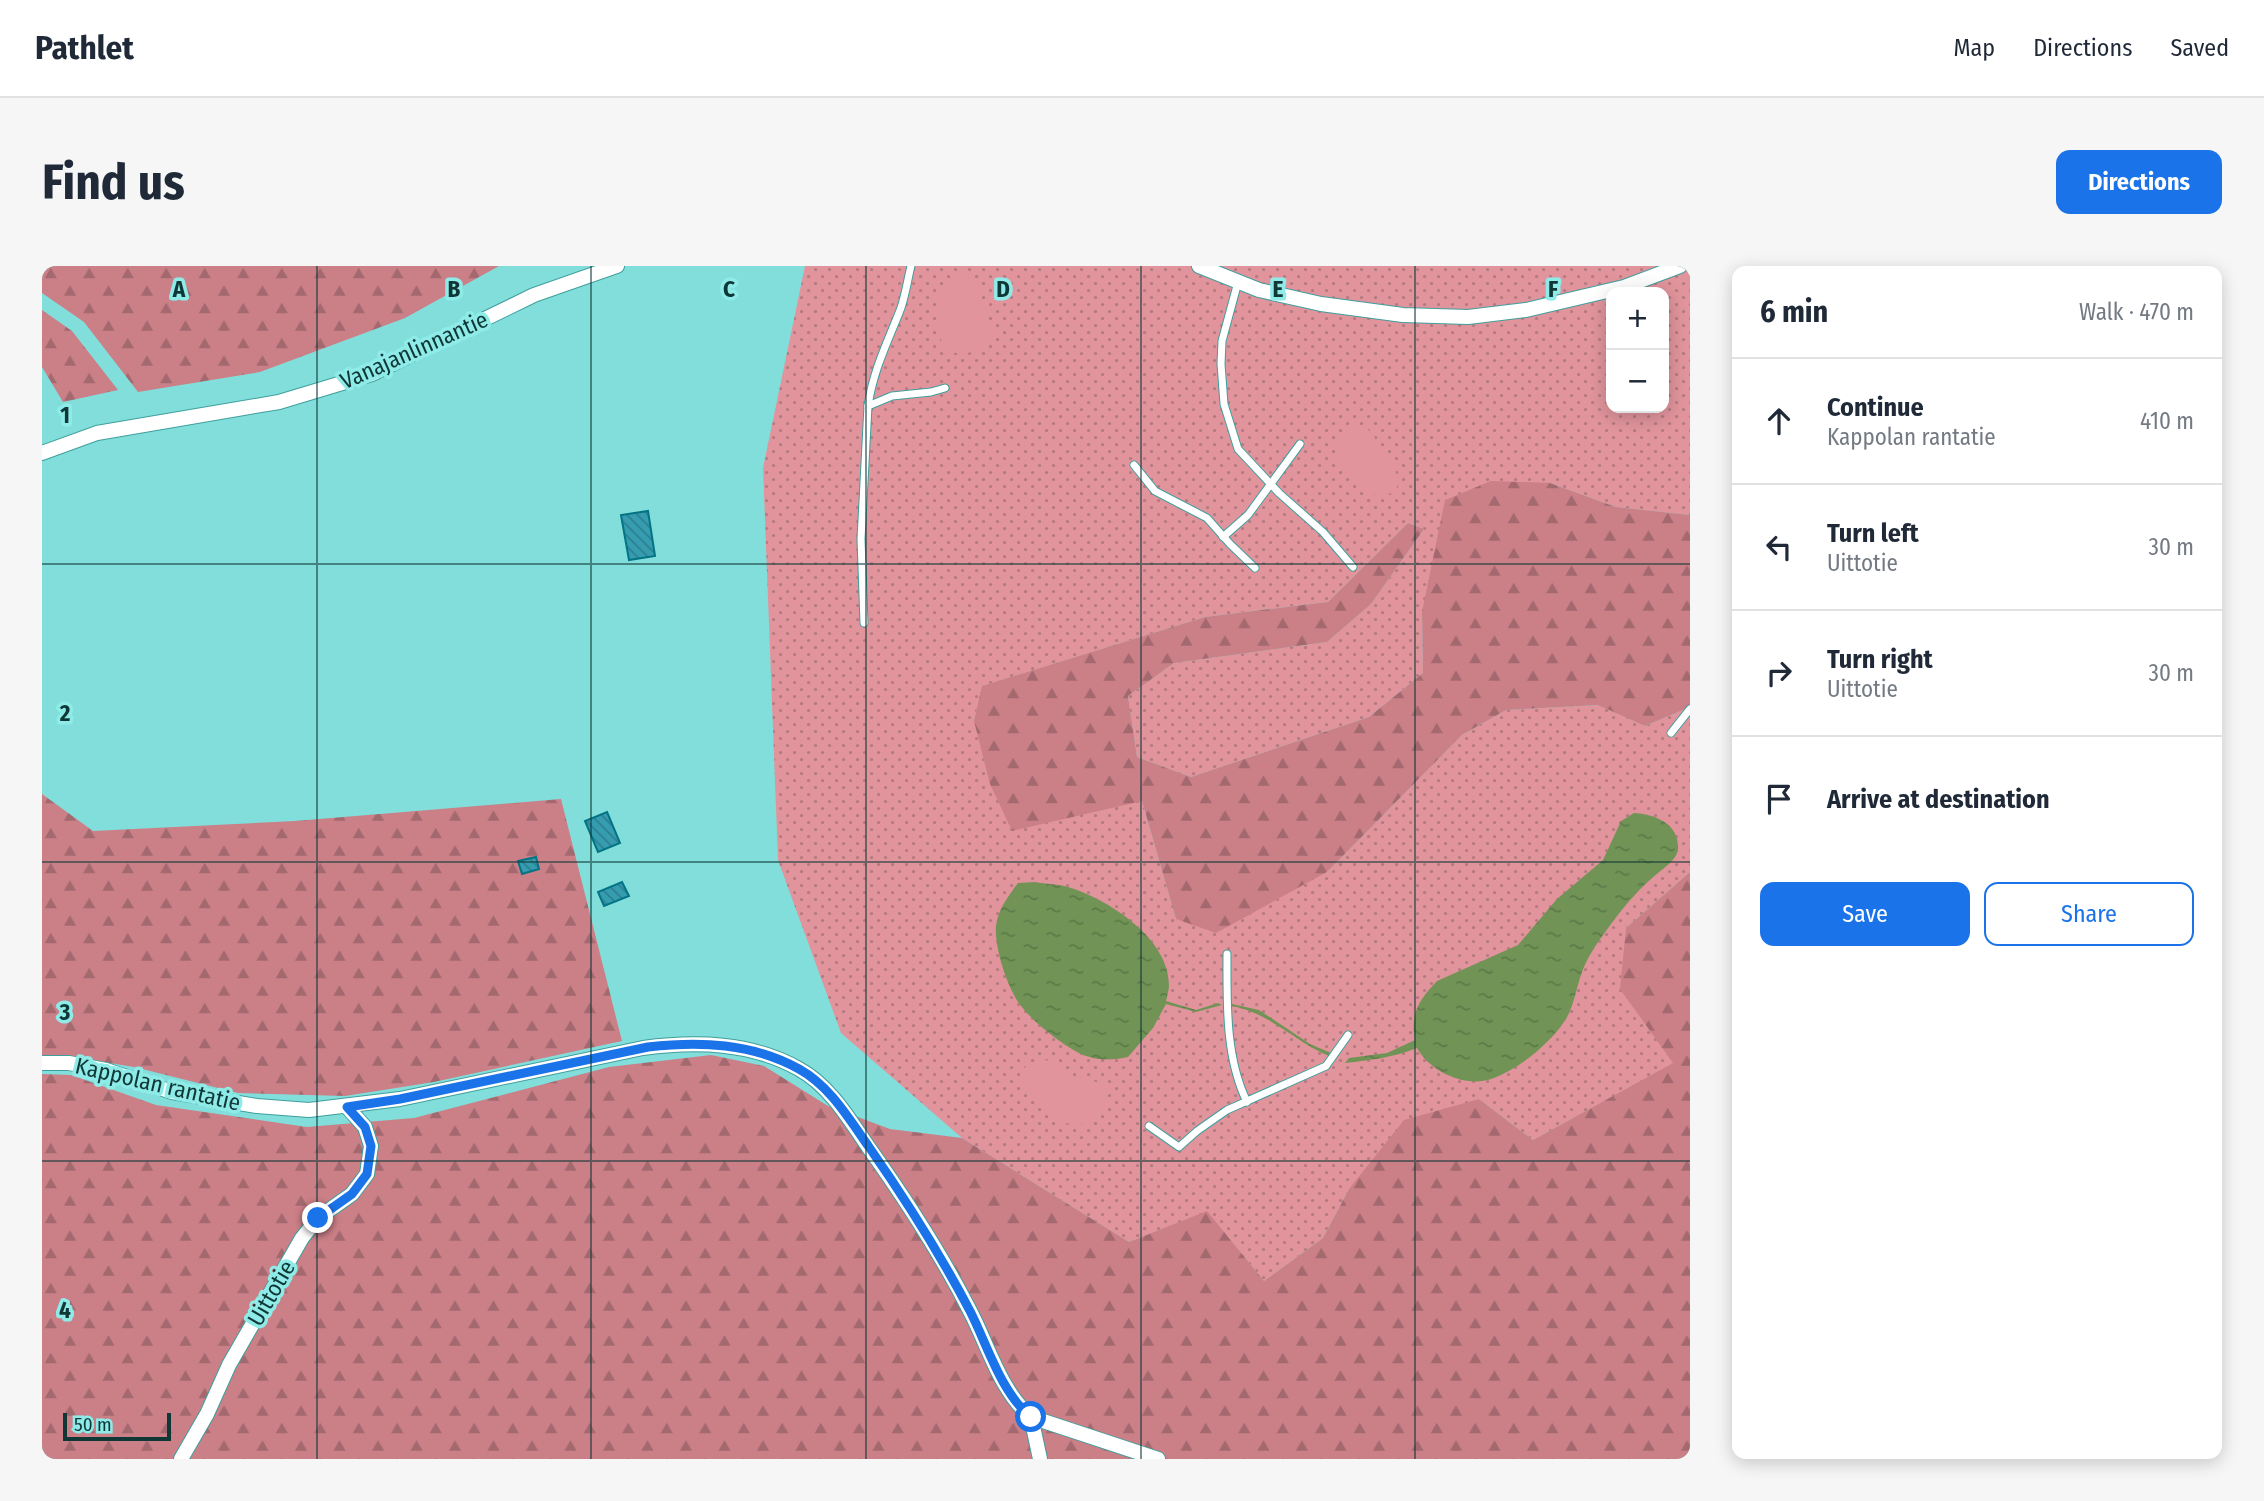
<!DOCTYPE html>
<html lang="en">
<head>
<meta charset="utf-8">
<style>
	body { margin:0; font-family:"Fira Sans Condensed",sans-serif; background:#f6f6f7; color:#1f2937 }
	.controls { position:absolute; right:21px; top:21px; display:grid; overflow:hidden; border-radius:14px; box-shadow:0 4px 18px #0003 }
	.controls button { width:63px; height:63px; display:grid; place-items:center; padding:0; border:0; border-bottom:2px solid #e0e1e3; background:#fff; color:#1f2937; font:35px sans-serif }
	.scale { position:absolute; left:21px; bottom:18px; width:108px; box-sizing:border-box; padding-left:7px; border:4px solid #0e3736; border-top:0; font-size:19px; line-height:24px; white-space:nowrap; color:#0e3736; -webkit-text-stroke:5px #8eebe8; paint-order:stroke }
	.stop { position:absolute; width:21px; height:21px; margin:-16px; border:5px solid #1a73e8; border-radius:50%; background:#fff }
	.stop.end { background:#1a73e8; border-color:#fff; box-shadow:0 2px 7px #0008 }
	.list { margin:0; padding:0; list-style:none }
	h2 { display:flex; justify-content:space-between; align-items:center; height:91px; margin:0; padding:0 28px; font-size:30px }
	h2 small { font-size:23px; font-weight:400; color:#747a83 }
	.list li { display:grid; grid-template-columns:46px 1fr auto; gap:21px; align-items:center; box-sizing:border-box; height:126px; padding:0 28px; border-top:2px solid #e0e1e3 }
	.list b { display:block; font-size:26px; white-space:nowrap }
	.list p { margin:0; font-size:23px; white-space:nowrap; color:#747a83 }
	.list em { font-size:23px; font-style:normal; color:#747a83 }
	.actions { display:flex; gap:14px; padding:21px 28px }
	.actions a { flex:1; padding:16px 0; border:2px solid #1a73e8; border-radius:14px; text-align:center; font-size:24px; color:#1a73e8 }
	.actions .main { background:#1a73e8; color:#fff }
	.icon { flex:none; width:38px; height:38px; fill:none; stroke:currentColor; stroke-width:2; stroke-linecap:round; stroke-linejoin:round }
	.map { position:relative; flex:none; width:1648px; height:1193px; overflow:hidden; border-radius:14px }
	header { display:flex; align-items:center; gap:42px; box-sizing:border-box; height:98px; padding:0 35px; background:#fff; border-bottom:2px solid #e0e1e3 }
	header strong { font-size:33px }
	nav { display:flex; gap:38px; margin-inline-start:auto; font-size:24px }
	.intro { display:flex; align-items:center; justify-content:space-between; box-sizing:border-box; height:168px; padding:0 42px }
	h1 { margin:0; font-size:49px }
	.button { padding:18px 32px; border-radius:14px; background:#1a73e8; color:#fff; font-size:24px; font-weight:700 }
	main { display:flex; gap:42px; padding:0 42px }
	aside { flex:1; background:#fff; border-radius:14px; box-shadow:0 4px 18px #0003 }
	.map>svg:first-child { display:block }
	.green { fill:url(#green-dots); fill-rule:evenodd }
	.forest { fill:url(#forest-firs) }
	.pitch { fill:#e1949c }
	.water { fill:url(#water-ripples) }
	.building { fill:url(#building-back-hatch); stroke:#047485; stroke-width:2 }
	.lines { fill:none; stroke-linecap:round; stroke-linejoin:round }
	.lane-casing { stroke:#3f9f9c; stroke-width:9 }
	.street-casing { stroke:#3f9f9c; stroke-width:16 }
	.lane { stroke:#fff; stroke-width:7 }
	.street { stroke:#fff; stroke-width:14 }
	.route { stroke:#1a73e8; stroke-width:9 }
	.grid { fill:none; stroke:#0e3736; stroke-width:2; stroke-opacity:0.55 }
	.labels { text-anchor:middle; stroke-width:7; stroke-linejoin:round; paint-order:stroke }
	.street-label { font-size:23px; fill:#0e3736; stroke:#8eebe8 }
	.grid-label { font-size:23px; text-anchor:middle; font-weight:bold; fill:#0e3736; stroke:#8eebe8; stroke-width:7; stroke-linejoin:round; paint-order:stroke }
</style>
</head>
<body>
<header>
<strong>Pathlet</strong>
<nav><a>Map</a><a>Directions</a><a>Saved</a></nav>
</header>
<div class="intro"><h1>Find us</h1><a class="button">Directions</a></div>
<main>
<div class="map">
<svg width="1648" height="1193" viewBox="0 0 1648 1193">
	<defs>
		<pattern id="green-dots" width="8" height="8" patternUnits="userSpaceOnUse" patternTransform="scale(1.75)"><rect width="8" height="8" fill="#e1949c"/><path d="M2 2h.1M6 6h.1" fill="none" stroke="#b57a80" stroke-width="1.8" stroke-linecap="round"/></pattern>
		<pattern id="forest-firs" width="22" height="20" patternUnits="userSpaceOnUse" patternTransform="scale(1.75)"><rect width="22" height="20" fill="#cb7f87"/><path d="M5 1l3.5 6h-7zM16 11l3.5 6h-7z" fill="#a3696f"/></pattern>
		<pattern id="water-ripples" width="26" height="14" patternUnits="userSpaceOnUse" patternTransform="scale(1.75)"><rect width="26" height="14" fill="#719456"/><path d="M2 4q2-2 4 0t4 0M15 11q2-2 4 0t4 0" fill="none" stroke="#5b7a48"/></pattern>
		<pattern id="building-back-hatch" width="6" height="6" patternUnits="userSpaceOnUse" patternTransform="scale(1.75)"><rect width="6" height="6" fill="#369cb0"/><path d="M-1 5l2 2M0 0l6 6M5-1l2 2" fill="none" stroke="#2c8090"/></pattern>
	</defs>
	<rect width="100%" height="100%" fill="#81dedb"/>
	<path class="green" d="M763,0H1648V249L1574,241L1508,217L1380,346L1381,407L1327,451L1149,511L1095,491L1086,430L1132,397L1285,376L1329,338L1382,263L1366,257L1286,336L1163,351L941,420L932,455L1100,535L1134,653L1285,606L1420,469L1464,444L1557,439L1603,460L1648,441V606L1584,662L1632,797L1491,874L1437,833L1307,923L1281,972L1222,1015L1165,946L1087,976L920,872L799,767L736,594L721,202ZM1569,26H1622V142H1569Z"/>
	<g class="forest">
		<polygon points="0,0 457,0 363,52 218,106 96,126 42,56 0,27"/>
		<polygon points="0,44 30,65 76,124 21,136 0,101"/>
		<polygon points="1449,215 1508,217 1574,241 1648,249 1648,441 1603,460 1556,439 1464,444 1420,469 1285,606 1174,667 1134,653 1100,535 970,565 948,518 932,455 940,420 1163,351 1286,336 1366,257 1382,263 1329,338 1285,376 1132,397 1086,430 1095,491 1149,511 1327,451 1381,407 1380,346 1403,234"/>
		<polygon points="0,528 51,565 253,555 519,533 580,775 392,816 303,830 196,827 92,801 24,790 0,789"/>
		<polygon points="1648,606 1648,1193 0,1193 0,808 29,809 114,839 265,861 372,852 567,801 669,789 722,800 786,840 848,863 920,872 1087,976 1165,945 1222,1015 1281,972 1307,923 1362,854 1437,833 1491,874 1631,797 1578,723 1584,662"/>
	</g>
	<g class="pitch">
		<path d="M918,7L925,8L933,16L952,67C950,77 943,83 933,85C926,87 918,89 911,86C887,78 891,13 918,7Z"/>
		<path d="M1318,159C1331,164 1333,173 1340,185C1350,202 1371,219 1341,231L1324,226L1296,192L1293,183V175L1298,168L1307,161Z"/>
		<path d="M1003,794C1017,797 1017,803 1028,809C1039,816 1052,812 1062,820C1064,831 1065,844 1056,851C1042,864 1020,860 1007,846C1003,842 1001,837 997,834C991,829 984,826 978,822C974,804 986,795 1003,794Z"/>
	</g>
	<g class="water">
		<path d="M1592,547C1613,548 1637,558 1636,582C1636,591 1627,598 1621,603C1597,622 1583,639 1564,665C1555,677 1545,692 1540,706C1534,722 1532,742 1522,756C1507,778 1478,802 1452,812C1425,823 1388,806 1375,782C1349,792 1329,794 1303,797L1307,792L1345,787L1373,774C1368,747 1377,734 1395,715L1476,679L1515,633L1561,594L1579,555Z"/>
		<path d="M993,616C1004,618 1016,618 1026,621C1066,633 1127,672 1127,719C1127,724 1125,730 1124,735L1154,744L1176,737L1180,739L1154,746L1124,738L1111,762L1086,791C1073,794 1058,795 1044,790C1026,784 991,756 980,741C966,725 952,681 954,660C956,643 967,629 976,617Z"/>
		<path d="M1190,738L1217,744L1268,778L1289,787L1287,790C1253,776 1227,746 1189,740Z"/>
	</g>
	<g class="building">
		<polygon points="606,245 613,290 587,294 579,249"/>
		<polygon points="565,546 578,577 556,586 543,555"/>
		<polygon points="494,591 497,603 480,608 476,595"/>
		<polygon points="580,616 587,630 562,640 556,626"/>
	</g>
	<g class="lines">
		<defs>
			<g id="lane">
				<path d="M869,0C865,16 863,33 857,47C844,79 831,106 826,140L850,130L889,126L903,122"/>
				<polyline points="1196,16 1180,75 1179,98 1182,138 1196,183 1237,227 1281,266 1311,301"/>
				<polyline points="1092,199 1113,225 1165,252 1188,278 1213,302"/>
				<polyline points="1181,271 1206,249 1258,178"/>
				<polyline points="822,357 819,273 826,140"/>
				<polyline points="1629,467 1648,443"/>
				<path d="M1185,688C1185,736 1183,791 1205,836"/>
				<polyline points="1107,860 1137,881 1155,865 1185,844 1284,800 1306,769"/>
			</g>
			<g id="street">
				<polyline points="1157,0 1217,24 1279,38 1361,49 1426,51 1484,44 1582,21 1638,0"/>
				<polyline points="0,187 55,167 237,136 330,108 492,29 575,0"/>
				<path d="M0,797H27L64,804L130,826L215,840L267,844L358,833L601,782C654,775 709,776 757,803C788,820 807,853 827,882C864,934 899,988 928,1045C946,1079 958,1125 989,1151L1116,1193"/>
				<polyline points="989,1151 998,1193"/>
				<polyline points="139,1193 165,1148 187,1099 260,972 276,952 310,928 325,908 329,880 323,861 305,841"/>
			</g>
		</defs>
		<use href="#lane" class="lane-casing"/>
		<use href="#street" class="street-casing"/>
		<use href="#lane" class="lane"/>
		<use href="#street" class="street"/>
	</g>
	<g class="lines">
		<path class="route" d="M276,952L310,928L325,908L329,880L323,861L305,841L358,833L606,781C658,775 710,777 757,803C788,820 807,853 827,881C864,934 898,988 928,1045C945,1078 959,1127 989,1151"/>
	</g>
	<path class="grid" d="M275,0V1193M549,0V1193M824,0V1193M1099,0V1193M1373,0V1193M0,298H1648M0,596H1648M0,895H1648"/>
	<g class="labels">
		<g class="street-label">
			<text transform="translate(372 84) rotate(-24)" y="8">Vanajanlinnantie</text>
			<text transform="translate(116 818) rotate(13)" y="8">Kappolan rantatie</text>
			<text transform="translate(229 1027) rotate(-60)" y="8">Uittotie</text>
		</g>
	</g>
	<g class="grid-label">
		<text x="137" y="31">A</text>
		<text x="412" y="31">B</text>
		<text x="687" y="31">C</text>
		<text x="961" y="31">D</text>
		<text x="1236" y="31">E</text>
		<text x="1511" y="31">F</text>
		<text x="23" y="157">1</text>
		<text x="23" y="455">2</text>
		<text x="23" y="754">3</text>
		<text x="23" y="1052">4</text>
	</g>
</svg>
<div class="controls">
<button>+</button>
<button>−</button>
</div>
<div class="scale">50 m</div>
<div class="stop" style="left:989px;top:1151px"></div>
<div class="stop end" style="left:276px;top:952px"></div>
</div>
<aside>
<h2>6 min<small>Walk · 470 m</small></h2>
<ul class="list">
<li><svg class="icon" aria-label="ahead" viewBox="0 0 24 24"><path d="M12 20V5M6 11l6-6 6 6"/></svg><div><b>Continue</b><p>Kappolan rantatie</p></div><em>410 m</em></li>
<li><svg class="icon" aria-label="left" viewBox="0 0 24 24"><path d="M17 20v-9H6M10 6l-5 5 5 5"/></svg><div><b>Turn left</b><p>Uittotie</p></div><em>30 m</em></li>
<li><svg class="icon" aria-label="right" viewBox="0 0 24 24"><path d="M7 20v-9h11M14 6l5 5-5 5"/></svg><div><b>Turn right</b><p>Uittotie</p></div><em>30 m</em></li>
<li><svg class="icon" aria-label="arrive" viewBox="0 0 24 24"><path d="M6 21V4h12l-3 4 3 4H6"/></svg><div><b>Arrive at destination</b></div></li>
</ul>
<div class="actions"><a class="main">Save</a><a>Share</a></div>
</aside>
</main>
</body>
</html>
